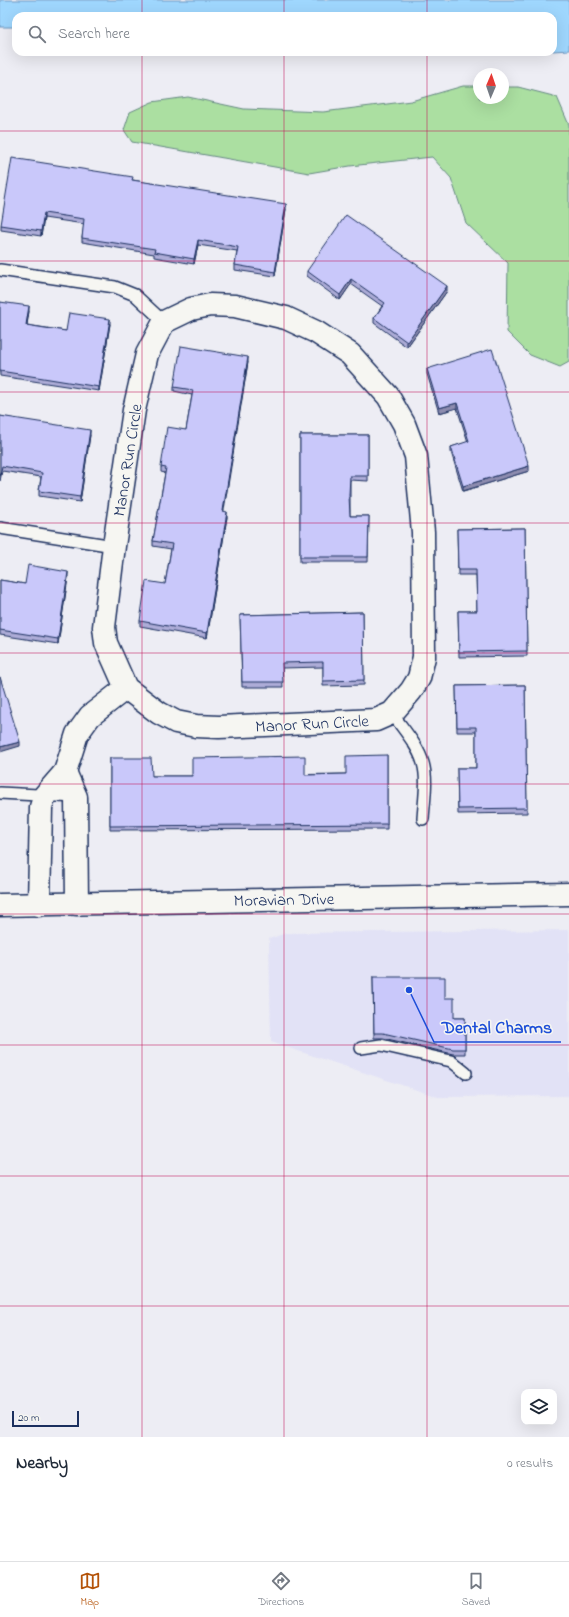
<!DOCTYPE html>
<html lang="en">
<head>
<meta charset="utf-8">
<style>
	body { margin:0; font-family:"Indie Flower",sans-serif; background:#f2f2f3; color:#1f2937 }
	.controls { position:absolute; right:12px; bottom:12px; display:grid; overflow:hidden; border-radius:8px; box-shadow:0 4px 16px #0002 }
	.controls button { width:36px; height:36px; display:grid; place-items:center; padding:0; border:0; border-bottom:1px solid #e0e1e3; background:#fff; color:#1f2937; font:20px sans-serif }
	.compass { position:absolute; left:473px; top:68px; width:36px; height:36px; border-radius:50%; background:#fff; box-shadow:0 4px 16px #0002; rotate:2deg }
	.scale { position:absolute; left:12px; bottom:10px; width:67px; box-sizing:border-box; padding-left:4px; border:2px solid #1b2f5e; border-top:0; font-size:11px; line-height:14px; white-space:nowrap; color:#1b2f5e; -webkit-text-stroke:3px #f6f6f2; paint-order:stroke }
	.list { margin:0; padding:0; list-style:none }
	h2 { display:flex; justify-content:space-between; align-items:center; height:52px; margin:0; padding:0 16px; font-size:17px }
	h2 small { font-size:13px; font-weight:400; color:#747a83 }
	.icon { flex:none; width:22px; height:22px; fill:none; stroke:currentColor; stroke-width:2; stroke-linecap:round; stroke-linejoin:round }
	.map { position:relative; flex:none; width:569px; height:1437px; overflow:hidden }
	.search { position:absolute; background:#fff; box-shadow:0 4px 16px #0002; left:12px; right:12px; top:12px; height:44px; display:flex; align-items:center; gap:10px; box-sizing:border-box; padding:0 14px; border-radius:12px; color:#747a83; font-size:15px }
	.sheet { height:124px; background:#fff }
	nav { display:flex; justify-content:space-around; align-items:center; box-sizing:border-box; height:56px; border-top:1px solid #e0e1e3; background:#fff; font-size:11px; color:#747a83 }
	nav a { display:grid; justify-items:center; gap:2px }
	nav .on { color:#b45309 }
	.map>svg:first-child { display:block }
	.built { fill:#e2e2f6 }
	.green { fill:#abdfa1; stroke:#638780 }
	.water { fill:#9fd7fe; stroke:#6a94be }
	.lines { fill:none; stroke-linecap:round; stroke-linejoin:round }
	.service-casing { stroke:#1b2f5e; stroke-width:14 }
	.minor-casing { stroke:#1b2f5e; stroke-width:25 }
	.service { stroke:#f6f6f2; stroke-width:11 }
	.minor { stroke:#f6f6f2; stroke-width:22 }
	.wall { fill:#adacd7; stroke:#1b2f5e }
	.shaded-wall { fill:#8d8caf; stroke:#1b2f5e }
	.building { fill:#c9c8fa; stroke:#1b2f5e }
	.grid { fill:none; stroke:#c2185b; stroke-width:1; stroke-opacity:0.55 }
	.labels { text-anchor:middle; stroke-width:3; stroke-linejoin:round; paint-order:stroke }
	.street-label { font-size:17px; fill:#1b2f5e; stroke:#f6f6f2 }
	.leader { fill:none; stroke:#1d4ed8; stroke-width:1.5 }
	.callout-dot { fill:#1d4ed8; stroke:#f6f6f2; stroke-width:1.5 }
	.callout-label { font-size:18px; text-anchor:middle; font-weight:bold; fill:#1d4ed8; stroke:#f6f6f2; stroke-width:3; stroke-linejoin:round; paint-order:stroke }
</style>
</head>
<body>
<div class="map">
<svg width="569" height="1437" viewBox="0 0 569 1437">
	<rect width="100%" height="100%" fill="#ededf4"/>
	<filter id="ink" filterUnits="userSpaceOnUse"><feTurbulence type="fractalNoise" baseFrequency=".025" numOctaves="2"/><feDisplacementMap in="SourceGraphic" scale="8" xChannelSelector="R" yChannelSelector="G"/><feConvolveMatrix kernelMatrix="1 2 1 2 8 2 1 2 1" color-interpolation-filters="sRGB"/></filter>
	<g filter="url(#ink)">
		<polygon class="built" points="569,930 569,1096 438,1097 271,1042 269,939 286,933"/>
		<polygon class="green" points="463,86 479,86 479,98 503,98 503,87 518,87 557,97 569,125 569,362 560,367 530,355 507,332 508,263 466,223 451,178 432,157 350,166 309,173 132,142 124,130 130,112 152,102 188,97 244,109 323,112 411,101"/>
		<polygon class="water" points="0,0 569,0 569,50 553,51 553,16 16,16 16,27 0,27"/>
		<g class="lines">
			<defs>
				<g id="service">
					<polyline points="0,270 115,287 135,295 164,322"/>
					<polyline points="0,528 114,546"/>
					<path d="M392,713C402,728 418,745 423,763C428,780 424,801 423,819"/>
					<polyline points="0,793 76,797"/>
					<polyline points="361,1048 381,1045 451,1061 466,1073"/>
				</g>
				<g id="minor">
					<polygon points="210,305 235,306 286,318 316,332 350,354 388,396 404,424 416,456 423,532 424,657 419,678 411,691 392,713 376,720 219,727 196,726 176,722 159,713 126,688 106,643 104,627 114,546 134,410 147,354 164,322 191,309"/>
					<polyline points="65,772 77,734 90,716 126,688"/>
					<polyline points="0,905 569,894"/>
					<polyline points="39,905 41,807 45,795 65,772 76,797 77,904"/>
				</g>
			</defs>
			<use href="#service" class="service-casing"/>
			<use href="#minor" class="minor-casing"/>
			<use href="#service" class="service"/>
			<use href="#minor" class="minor"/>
		</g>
		<g class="wall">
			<polygon points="133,180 286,209 275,276 235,270 235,265 237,251 198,245 194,264 154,257 154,254 82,242 82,238 84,224 44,218 41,236 1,230 1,225"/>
			<polygon points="307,271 447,291 407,347 374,323 374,318 382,306 351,284 340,300 307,276"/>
			<polygon points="0,302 29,311 27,325 66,331 110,324 99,391 0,376"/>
			<polygon points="248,362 223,511 227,517 207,638 140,626 140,621 165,584 171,549 153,546 153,541 165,473 161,472 161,467 186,430 192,395 174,391 174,387"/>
			<polygon points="427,369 529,471 463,491 451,452 451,447 468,442 457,408 439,413 427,374"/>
			<polygon points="0,416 90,435 80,502 39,496 39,491 41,477 2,471 0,481"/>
			<polygon points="300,435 368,435 368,481 350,480 350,516 369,516 368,562 300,562"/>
			<polygon points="525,528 527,656 459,657 458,611 477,611 476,575 458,575 457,529"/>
			<polygon points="68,577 58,644 0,635 0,580 25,584"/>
			<polygon points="363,612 364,685 323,686 323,667 282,668 283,687 242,687 240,615"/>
			<polygon points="525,685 527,813 458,814 457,768 476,768 476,732 457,732 456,686"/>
			<polygon points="387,755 387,829 110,830 110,758 152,776 192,776 346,774"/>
			<polygon points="373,977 445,998 454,1018 465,1018 465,1054 453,1054 383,1038 374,1038"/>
		</g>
		<g class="shaded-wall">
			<polygon points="286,204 286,209 275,276 275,272"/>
			<polygon points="44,213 44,218 41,236 41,231"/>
			<polygon points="198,240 198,245 194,264 194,259"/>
			<polygon points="351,279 351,284 340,300 340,295"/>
			<polygon points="447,286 447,291 407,347 407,342"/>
			<polygon points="29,306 29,311 26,330 26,325"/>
			<polygon points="110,319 110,324 99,391 99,387"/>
			<polygon points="248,357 248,362 223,516 223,511"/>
			<polygon points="457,403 457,408 439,413 439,408"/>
			<polygon points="90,430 90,435 80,502 80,497"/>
			<polygon points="529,466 529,471 463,491 463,486"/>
			<polygon points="227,512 227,517 207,638 207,633"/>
			<polygon points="68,572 68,577 58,644 58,639"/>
			<polygon points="20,742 20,746 0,752 0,747"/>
		</g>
		<g class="building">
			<polygon points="12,158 133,177 132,180 286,204 275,272 235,265 238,247 198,240 194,259 154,252 155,249 82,238 84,219 44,213 41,231 1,225"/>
			<polygon points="346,215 447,286 407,342 374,318 385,303 351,279 340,295 307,271"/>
			<polygon points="0,302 29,306 26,325 45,328 66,331 69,313 110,319 99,387 0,371"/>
			<polygon points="181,346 248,357 223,511 227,512 207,633 140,621 146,581 165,584 172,544 153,541 166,468 161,467 167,427 186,430 193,390 174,387"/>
			<polygon points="492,349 529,466 463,486 451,447 469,441 457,403 439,408 427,369"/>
			<polygon points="0,416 90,430 80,497 39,491 42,473 2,466 0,476"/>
			<polygon points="300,435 368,435 368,476 350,476 349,495 350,516 369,516 368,557 300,557"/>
			<polygon points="525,528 527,651 459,652 458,611 477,611 476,570 458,570 457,529"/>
			<polygon points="28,565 68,572 58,639 0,630 0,580 25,584"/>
			<polygon points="363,612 364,680 323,681 323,662 282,663 283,682 242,682 240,615"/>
			<polygon points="0,677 20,742 0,747"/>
			<polygon points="525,685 527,808 458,809 457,768 476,768 476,727 457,727 456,686"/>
			<polygon points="387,755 387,824 110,826 110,758 151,758 152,776 192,776 192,758 305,756 305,775 346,774 346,756"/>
			<polygon points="373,977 445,977 445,998 454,998 454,1018 465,1018 465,1049 453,1049 383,1033 374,1033"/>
		</g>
	</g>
	<path class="grid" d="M142,0V16M284,0V16M427,0V16M142,52V1437M284,52V1437M427,52V1437M0,131H569M0,261H569M0,392H569M0,523H569M0,653H569M0,784H569M0,914H569M0,1045H569M0,1176H569M0,1306H569"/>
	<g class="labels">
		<g class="street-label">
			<text transform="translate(127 460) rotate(-81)" y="6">Manor Run Circle</text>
			<text transform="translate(312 723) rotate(-3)" y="6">Manor Run Circle</text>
			<text transform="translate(284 899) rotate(-1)" y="6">Moravian Drive</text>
		</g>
	</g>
	<path class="leader" d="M409 990L434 1042H561"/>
	<circle class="callout-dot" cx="409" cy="990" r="4"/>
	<g class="callout-label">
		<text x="497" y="1033">Dental Charms</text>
	</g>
</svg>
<div class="controls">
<button><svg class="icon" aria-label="layers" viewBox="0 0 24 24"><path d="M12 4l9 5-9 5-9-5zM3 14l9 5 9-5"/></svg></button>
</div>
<svg class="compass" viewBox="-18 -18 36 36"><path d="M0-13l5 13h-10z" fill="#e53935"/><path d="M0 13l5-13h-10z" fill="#747a83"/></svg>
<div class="scale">20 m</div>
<div class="search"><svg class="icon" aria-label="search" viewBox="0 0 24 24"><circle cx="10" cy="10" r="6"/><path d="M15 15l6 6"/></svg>Search here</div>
</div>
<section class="sheet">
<h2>Nearby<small>0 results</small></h2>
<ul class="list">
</ul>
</section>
<nav>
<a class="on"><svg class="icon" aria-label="map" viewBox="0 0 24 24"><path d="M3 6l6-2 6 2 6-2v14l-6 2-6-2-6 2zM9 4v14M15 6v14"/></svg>Map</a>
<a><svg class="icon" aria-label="directions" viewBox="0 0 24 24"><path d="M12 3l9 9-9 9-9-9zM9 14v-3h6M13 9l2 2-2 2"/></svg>Directions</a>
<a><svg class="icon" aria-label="saved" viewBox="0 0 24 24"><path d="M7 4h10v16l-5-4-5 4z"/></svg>Saved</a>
</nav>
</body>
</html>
